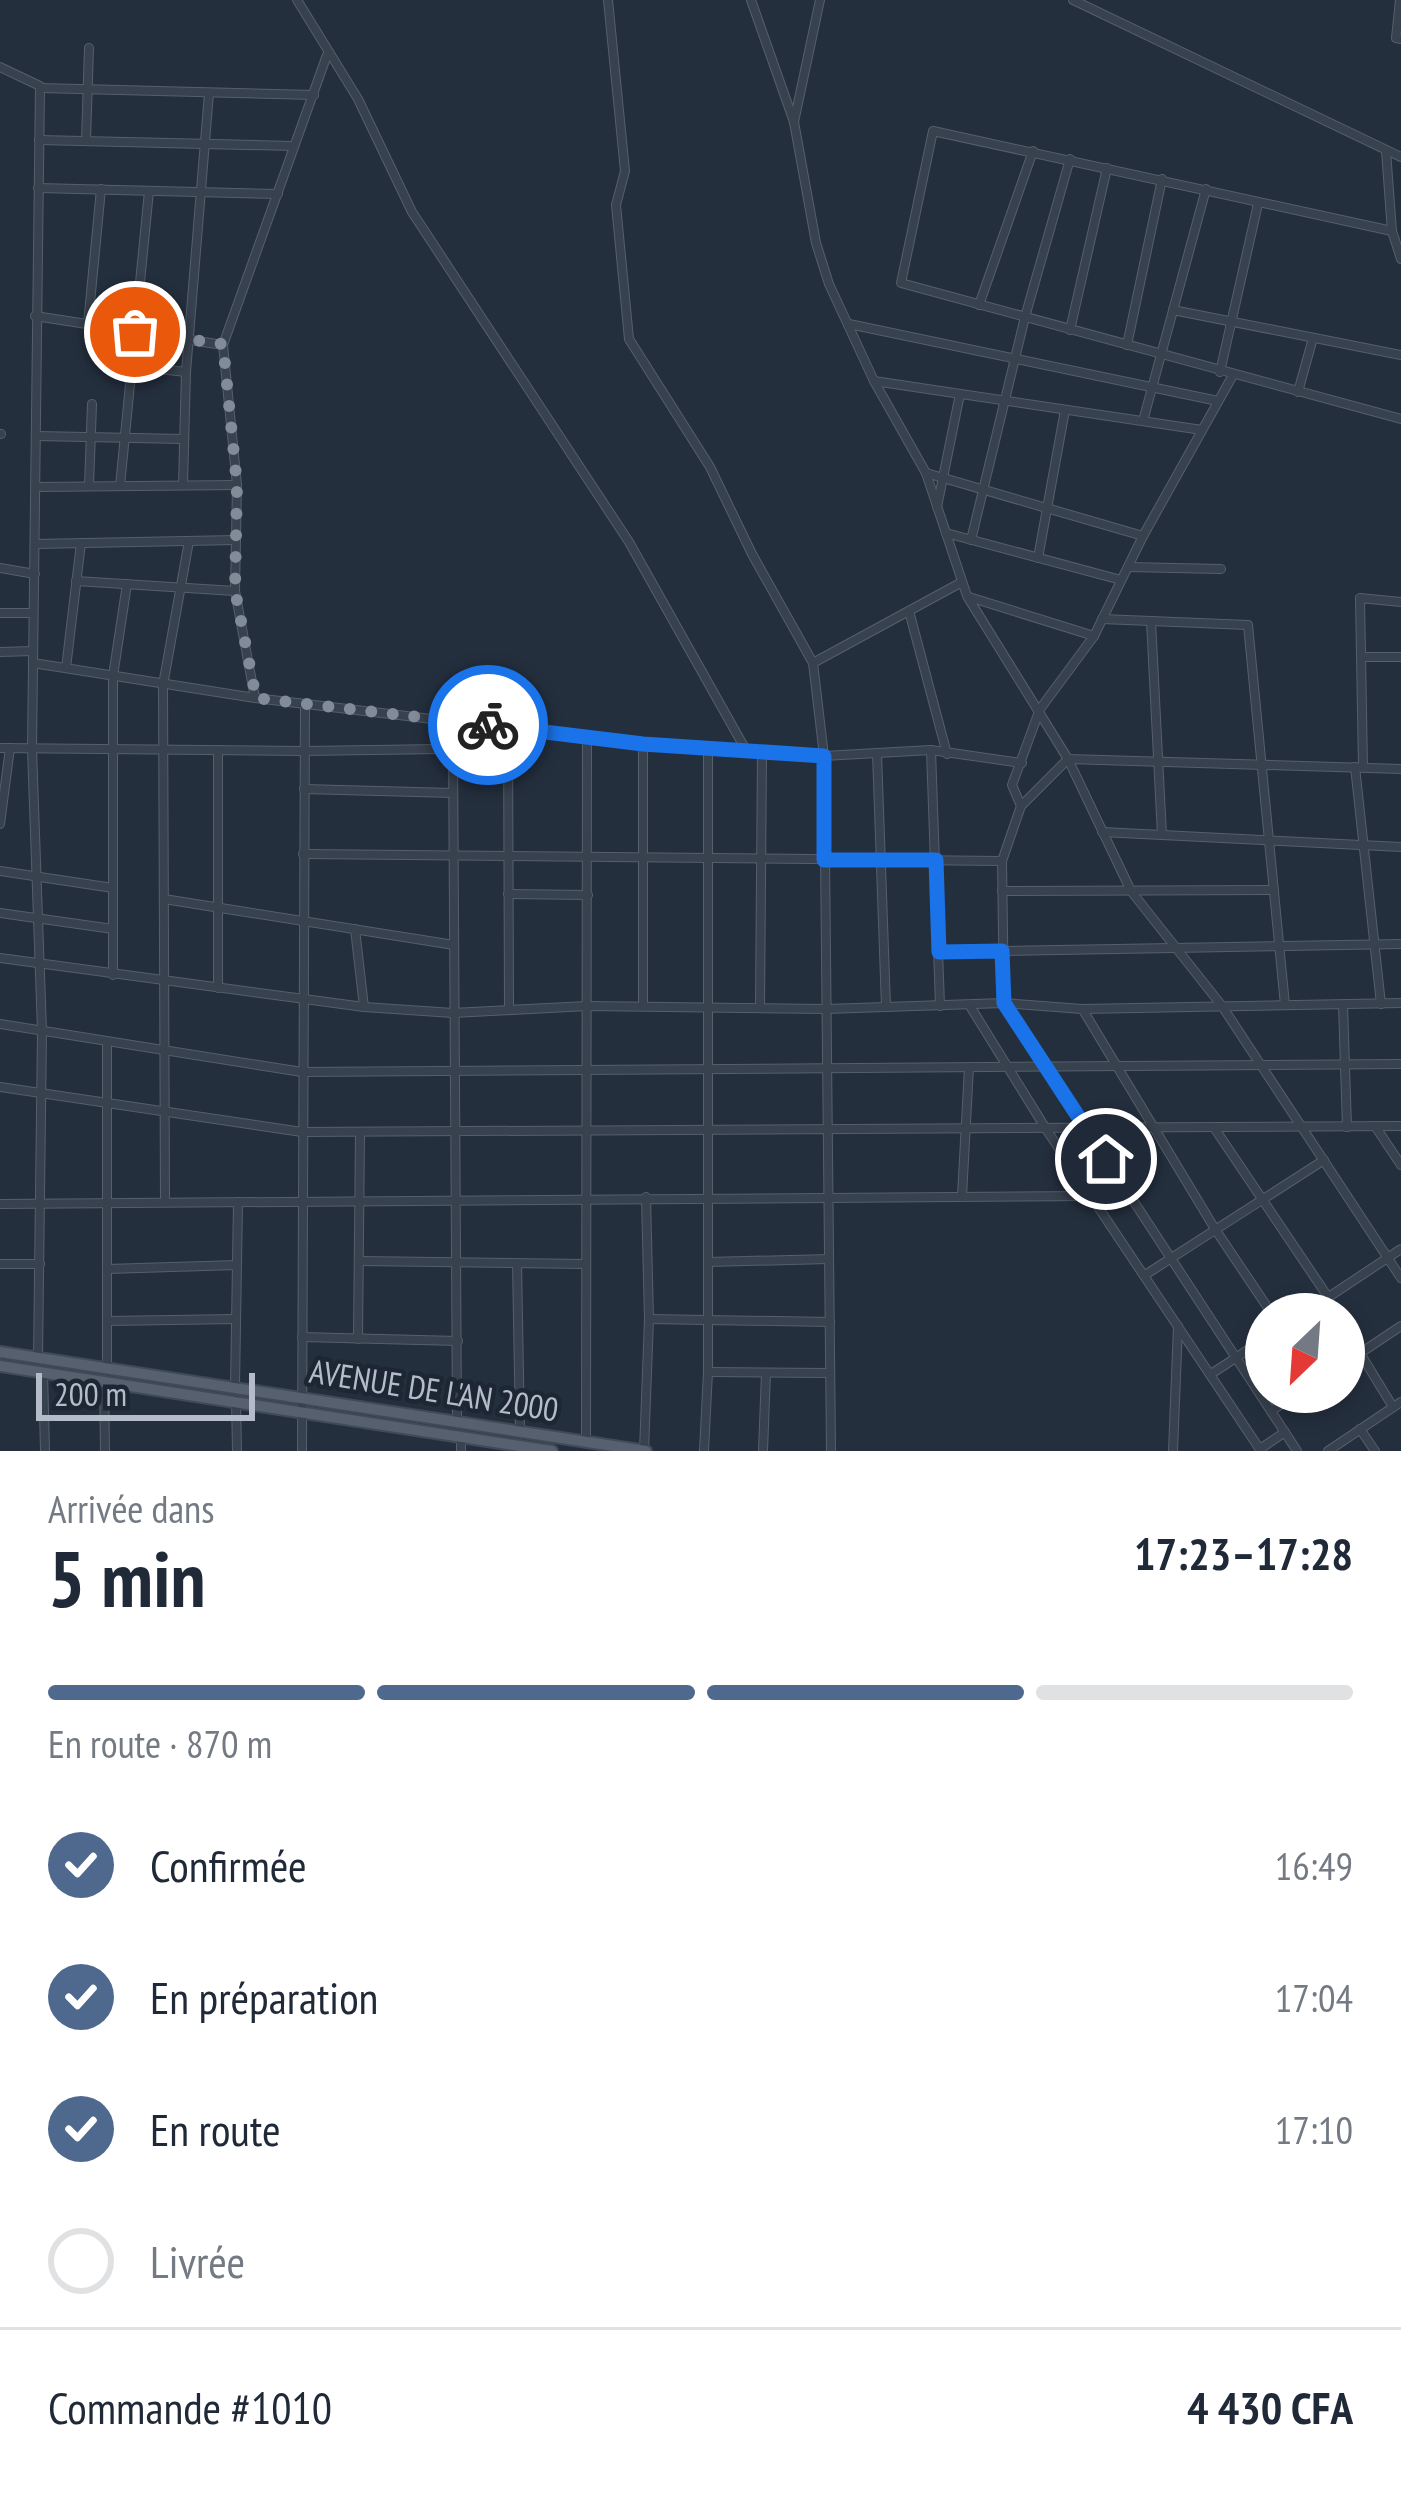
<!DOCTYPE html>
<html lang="fr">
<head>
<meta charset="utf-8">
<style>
	body { margin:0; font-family:"PT Sans Narrow",sans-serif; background:#f2f2f3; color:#1f2937; height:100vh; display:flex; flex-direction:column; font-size:45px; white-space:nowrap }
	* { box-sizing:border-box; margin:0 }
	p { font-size:39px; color:#747a83 }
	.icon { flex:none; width:66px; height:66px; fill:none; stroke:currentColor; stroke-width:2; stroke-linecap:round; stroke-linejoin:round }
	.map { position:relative; height:1451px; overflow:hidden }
	.sheet { display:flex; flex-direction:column; background:#fff; flex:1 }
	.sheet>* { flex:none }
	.needle { width:78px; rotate:205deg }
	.buttons { position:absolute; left:1245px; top:1293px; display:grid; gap:24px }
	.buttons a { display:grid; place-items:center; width:120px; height:120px; border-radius:50%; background:#fff; box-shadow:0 6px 18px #0003; font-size:60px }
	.scale { position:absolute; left:36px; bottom:30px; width:219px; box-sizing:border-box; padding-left:12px; border:6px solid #b4bcc9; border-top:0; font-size:33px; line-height:42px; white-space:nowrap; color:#b4bcc9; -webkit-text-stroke:9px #1d2633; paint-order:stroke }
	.pin { position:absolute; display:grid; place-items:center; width:102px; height:102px; color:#fff; margin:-51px; border:6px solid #fff; border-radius:50%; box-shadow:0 3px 12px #0007 }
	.courier { position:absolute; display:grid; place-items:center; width:120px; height:120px; margin:-60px; border:9px solid #1a73e8; border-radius:50%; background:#fff; color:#222; box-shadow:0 3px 15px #0007 }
	.head em { font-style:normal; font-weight:600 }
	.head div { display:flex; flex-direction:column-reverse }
	.head { display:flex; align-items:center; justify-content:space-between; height:204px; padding:0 48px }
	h1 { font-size:78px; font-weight:600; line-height:90px }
	.bar { display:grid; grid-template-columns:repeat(4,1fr); gap:18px 12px; align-content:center; height:144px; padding:0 48px }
	.bar i { height:15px; border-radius:9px; background:#e0e1e3 }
	.bar .on { background:#4f688e }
	.bar p { grid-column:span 4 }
	.line { display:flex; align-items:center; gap:30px; padding:0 48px; border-top:3px solid #e0e1e3 }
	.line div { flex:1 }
	ol { padding:0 48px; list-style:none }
	li { display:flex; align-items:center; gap:36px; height:132px }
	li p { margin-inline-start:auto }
	li .icon { padding:12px; border-radius:50%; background:#4f688e; color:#fff; stroke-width:4 }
	li:last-child { color:#747a83 }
	li i { width:66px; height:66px; border:6px solid #e0e1e3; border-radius:50% }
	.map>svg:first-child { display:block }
</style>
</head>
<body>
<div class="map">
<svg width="1401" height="1451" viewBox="0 0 1401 1451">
	<rect width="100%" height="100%" fill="#242f3e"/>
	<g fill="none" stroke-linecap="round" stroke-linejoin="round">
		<g stroke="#565f6c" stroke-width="10">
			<g id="minor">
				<path d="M297,0L358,99L412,212L629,542L747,752"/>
				<path d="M608,0L625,171L616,205L629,339L710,467L752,554L813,663L824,756L831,1451"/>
				<path d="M751,0L794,122L816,243L829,284L874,381L926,473L967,596L1068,759L1131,891L1222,1006L1401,1278"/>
				<path d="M1073,0L1401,157"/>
				<path d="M1400,0L1396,38L1401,39"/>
				<path d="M0,67L40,86L32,749L42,1031L38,1358"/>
				<path d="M40,88L314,95"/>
				<path d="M794,122L820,0"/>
				<path d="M39,140L293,146"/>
				<path d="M86,141L89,48"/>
				<path d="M1386,151L1392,231L1401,259"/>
				<path d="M38,188L278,194"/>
				<path d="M1392,231L933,131L901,283L1401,419"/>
				<path d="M979,305L1033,151"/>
				<path d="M1173,310L1401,355"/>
				<path d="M35,316L223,345"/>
				<path d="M88,324L101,189"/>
				<path d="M849,324L1218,401"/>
				<path d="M1070,330L1107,168"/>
				<path d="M1127,345L1162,179"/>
				<path d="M131,366L186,372"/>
				<path d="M1220,372L1258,204"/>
				<path d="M1233,375L1143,536L1094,636L1040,709L1012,785L1021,806L1002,861L1004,1003L1297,1451"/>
				<path d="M874,381L1202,430"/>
				<path d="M1298,392L1313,338"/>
				<path d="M1143,421L1206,189"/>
				<path d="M0,434H1"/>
				<path d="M37,436L183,439"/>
				<path d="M926,473L1143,536"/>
				<path d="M183,485L186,372L209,93"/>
				<path d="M89,486L92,404"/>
				<path d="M120,486L149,191"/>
				<path d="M37,487L237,485"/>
				<path d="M937,507L960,394"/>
				<path d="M946,533L1121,580"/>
				<path d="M971,540L1025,317L1070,159"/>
				<path d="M35,544L236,540"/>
				<path d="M1038,558L1065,410"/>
				<path d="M1128,567L1221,569"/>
				<path d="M0,568L35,574"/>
				<path d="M76,581L235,591"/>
				<path d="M969,597L1094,636"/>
				<path d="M909,611L947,754"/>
				<path d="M0,613H33"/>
				<path d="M1102,619L1248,625L1285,1005"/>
				<path d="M1151,621L1162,835"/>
				<path d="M0,652L33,651"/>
				<path d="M1362,657H1401"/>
				<path d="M33,663L255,698L643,744L824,756L931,750L1022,763"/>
				<path d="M813,663L962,582"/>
				<path d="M66,668L81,543"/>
				<path d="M255,698L235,591L237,485L223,345L327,55"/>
				<path d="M508,727L509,1008"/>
				<path d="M453,747L457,1421"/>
				<path d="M0,748L304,751L509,748"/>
				<path d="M931,750L940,1006"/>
				<path d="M218,751V988"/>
				<path d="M877,753L886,1007"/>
				<path d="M1355,767L1381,1004"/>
				<path d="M1363,767L1360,598L1401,602"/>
				<path d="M304,789L453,793"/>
				<path d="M1021,806L1068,759L1401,769"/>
				<path d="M0,824L10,748"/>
				<path d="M1102,832L1401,847"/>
				<path d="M303,854L1002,861"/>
				<path d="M0,871L113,888"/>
				<path d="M1002,891L1274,890"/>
				<path d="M508,894L588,895"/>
				<path d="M164,899L454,945"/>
				<path d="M0,913L113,929"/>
				<path d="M355,929L364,1007"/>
				<path d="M939,952L1401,944"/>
				<path d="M0,958L364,1007L453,1013L587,1006L826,1009L1004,1003L1082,1009L1401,1003"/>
				<path d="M113,975V676L127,584"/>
				<path d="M1343,1005L1347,1127"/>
				<path d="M643,1006V744"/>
				<path d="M970,1006L1046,1129L1261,1451"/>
				<path d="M760,1007L762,752"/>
				<path d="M1083,1010L1215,1229L1272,1314"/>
				<path d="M0,1024L302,1072L1401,1064"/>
				<path d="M107,1043V1367"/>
				<path d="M0,1087L302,1132L1401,1126"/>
				<path d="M1375,1126L1401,1165"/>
				<path d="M1215,1129L1328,1297"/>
				<path d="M962,1196L969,1067"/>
				<path d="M165,1202L163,685L189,541"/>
				<path d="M0,1204L1090,1196"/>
				<path d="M359,1261L586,1264"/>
				<path d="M708,1262L829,1259"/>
				<path d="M517,1263L520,1430"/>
				<path d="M0,1264H40"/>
				<path d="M107,1269L237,1265"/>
				<path d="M1145,1275L1324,1160"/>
				<path d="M1303,1314L1401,1249"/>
				<path d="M649,1319L830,1322"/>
				<path d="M107,1321L236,1319"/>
				<path d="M302,1337L458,1341"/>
				<path d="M358,1339L360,1132"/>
				<path d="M1360,1353L1393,1407"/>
				<path d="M1344,1364L1401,1326"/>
				<path d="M43,1372L45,1451"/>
				<path d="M708,1372L830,1373"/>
				<path d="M1211,1374L1266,1338"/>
				<path d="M104,1382L105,1451"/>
				<path d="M235,1386L238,1202"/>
				<path d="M236,1400L237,1451"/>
				<path d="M1271,1411L1300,1392"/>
				<path d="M1360,1429L1375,1451"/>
				<path d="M461,1436V1451"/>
				<path d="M586,1441L587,737"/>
				<path d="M1260,1449L1285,1432"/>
				<path d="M302,1451L305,705"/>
				<path d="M644,1451L649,1319L646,1197"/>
				<path d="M704,1451L708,1372V749"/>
				<path d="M763,1451L766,1373"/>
				<path d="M1173,1451L1178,1326"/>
				<path d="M1328,1451L1401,1402"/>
			</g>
		</g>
		<g stroke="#414a57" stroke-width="14">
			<g id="major">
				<path d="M0,1352L646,1451"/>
				<path d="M0,1366L552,1451"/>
			</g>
		</g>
		<use href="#minor" stroke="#38414e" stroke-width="8"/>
		<use href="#major" stroke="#56606e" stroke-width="10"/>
	</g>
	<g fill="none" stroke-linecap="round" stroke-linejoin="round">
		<path stroke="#828b98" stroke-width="12" stroke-dasharray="0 21.6" d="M135,332L223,344L237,485L235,590L256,698L488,725"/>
		<path stroke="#1a73e8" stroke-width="15" d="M488,725L643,744L824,756V860H936L939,952L1002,951L1004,1003L1106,1159"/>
	</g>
	<g text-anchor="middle" stroke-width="9" stroke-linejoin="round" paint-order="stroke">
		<g font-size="33" fill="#b4bcc9" stroke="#1d2633">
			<text transform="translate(434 1390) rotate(9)" y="12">AVENUE DE L'AN 2000</text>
		</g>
	</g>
</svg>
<div class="buttons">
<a><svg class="needle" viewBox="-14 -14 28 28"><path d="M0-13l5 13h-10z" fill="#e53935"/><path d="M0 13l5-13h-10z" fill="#747a83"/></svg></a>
</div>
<div class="scale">200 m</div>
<div class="pin" style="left:135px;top:332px;background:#ea580c"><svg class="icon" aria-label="bag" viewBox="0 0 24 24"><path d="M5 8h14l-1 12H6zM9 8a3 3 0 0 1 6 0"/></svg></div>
<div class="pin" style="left:1106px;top:1159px;background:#1f2937"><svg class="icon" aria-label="home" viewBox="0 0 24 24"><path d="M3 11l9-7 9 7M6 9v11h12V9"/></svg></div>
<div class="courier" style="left:488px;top:725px"><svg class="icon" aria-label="bike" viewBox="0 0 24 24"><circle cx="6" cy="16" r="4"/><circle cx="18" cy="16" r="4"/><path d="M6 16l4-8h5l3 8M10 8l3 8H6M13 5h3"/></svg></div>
</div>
<section class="sheet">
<div class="head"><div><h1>5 min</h1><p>Arrivée dans</p></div><em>17:23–17:28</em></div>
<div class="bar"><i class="on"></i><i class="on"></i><i class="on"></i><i></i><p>En route · 870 m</p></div>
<ol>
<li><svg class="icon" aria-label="check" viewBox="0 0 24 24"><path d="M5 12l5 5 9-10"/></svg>Confirmée<p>16:49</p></li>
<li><svg class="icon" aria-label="check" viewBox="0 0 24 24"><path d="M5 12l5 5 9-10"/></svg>En préparation<p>17:04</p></li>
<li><svg class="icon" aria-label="check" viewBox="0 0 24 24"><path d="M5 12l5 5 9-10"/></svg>En route<p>17:10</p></li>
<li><i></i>Livrée</li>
</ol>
<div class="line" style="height:156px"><div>Commande #1010</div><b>4 430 CFA</b></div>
</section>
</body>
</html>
